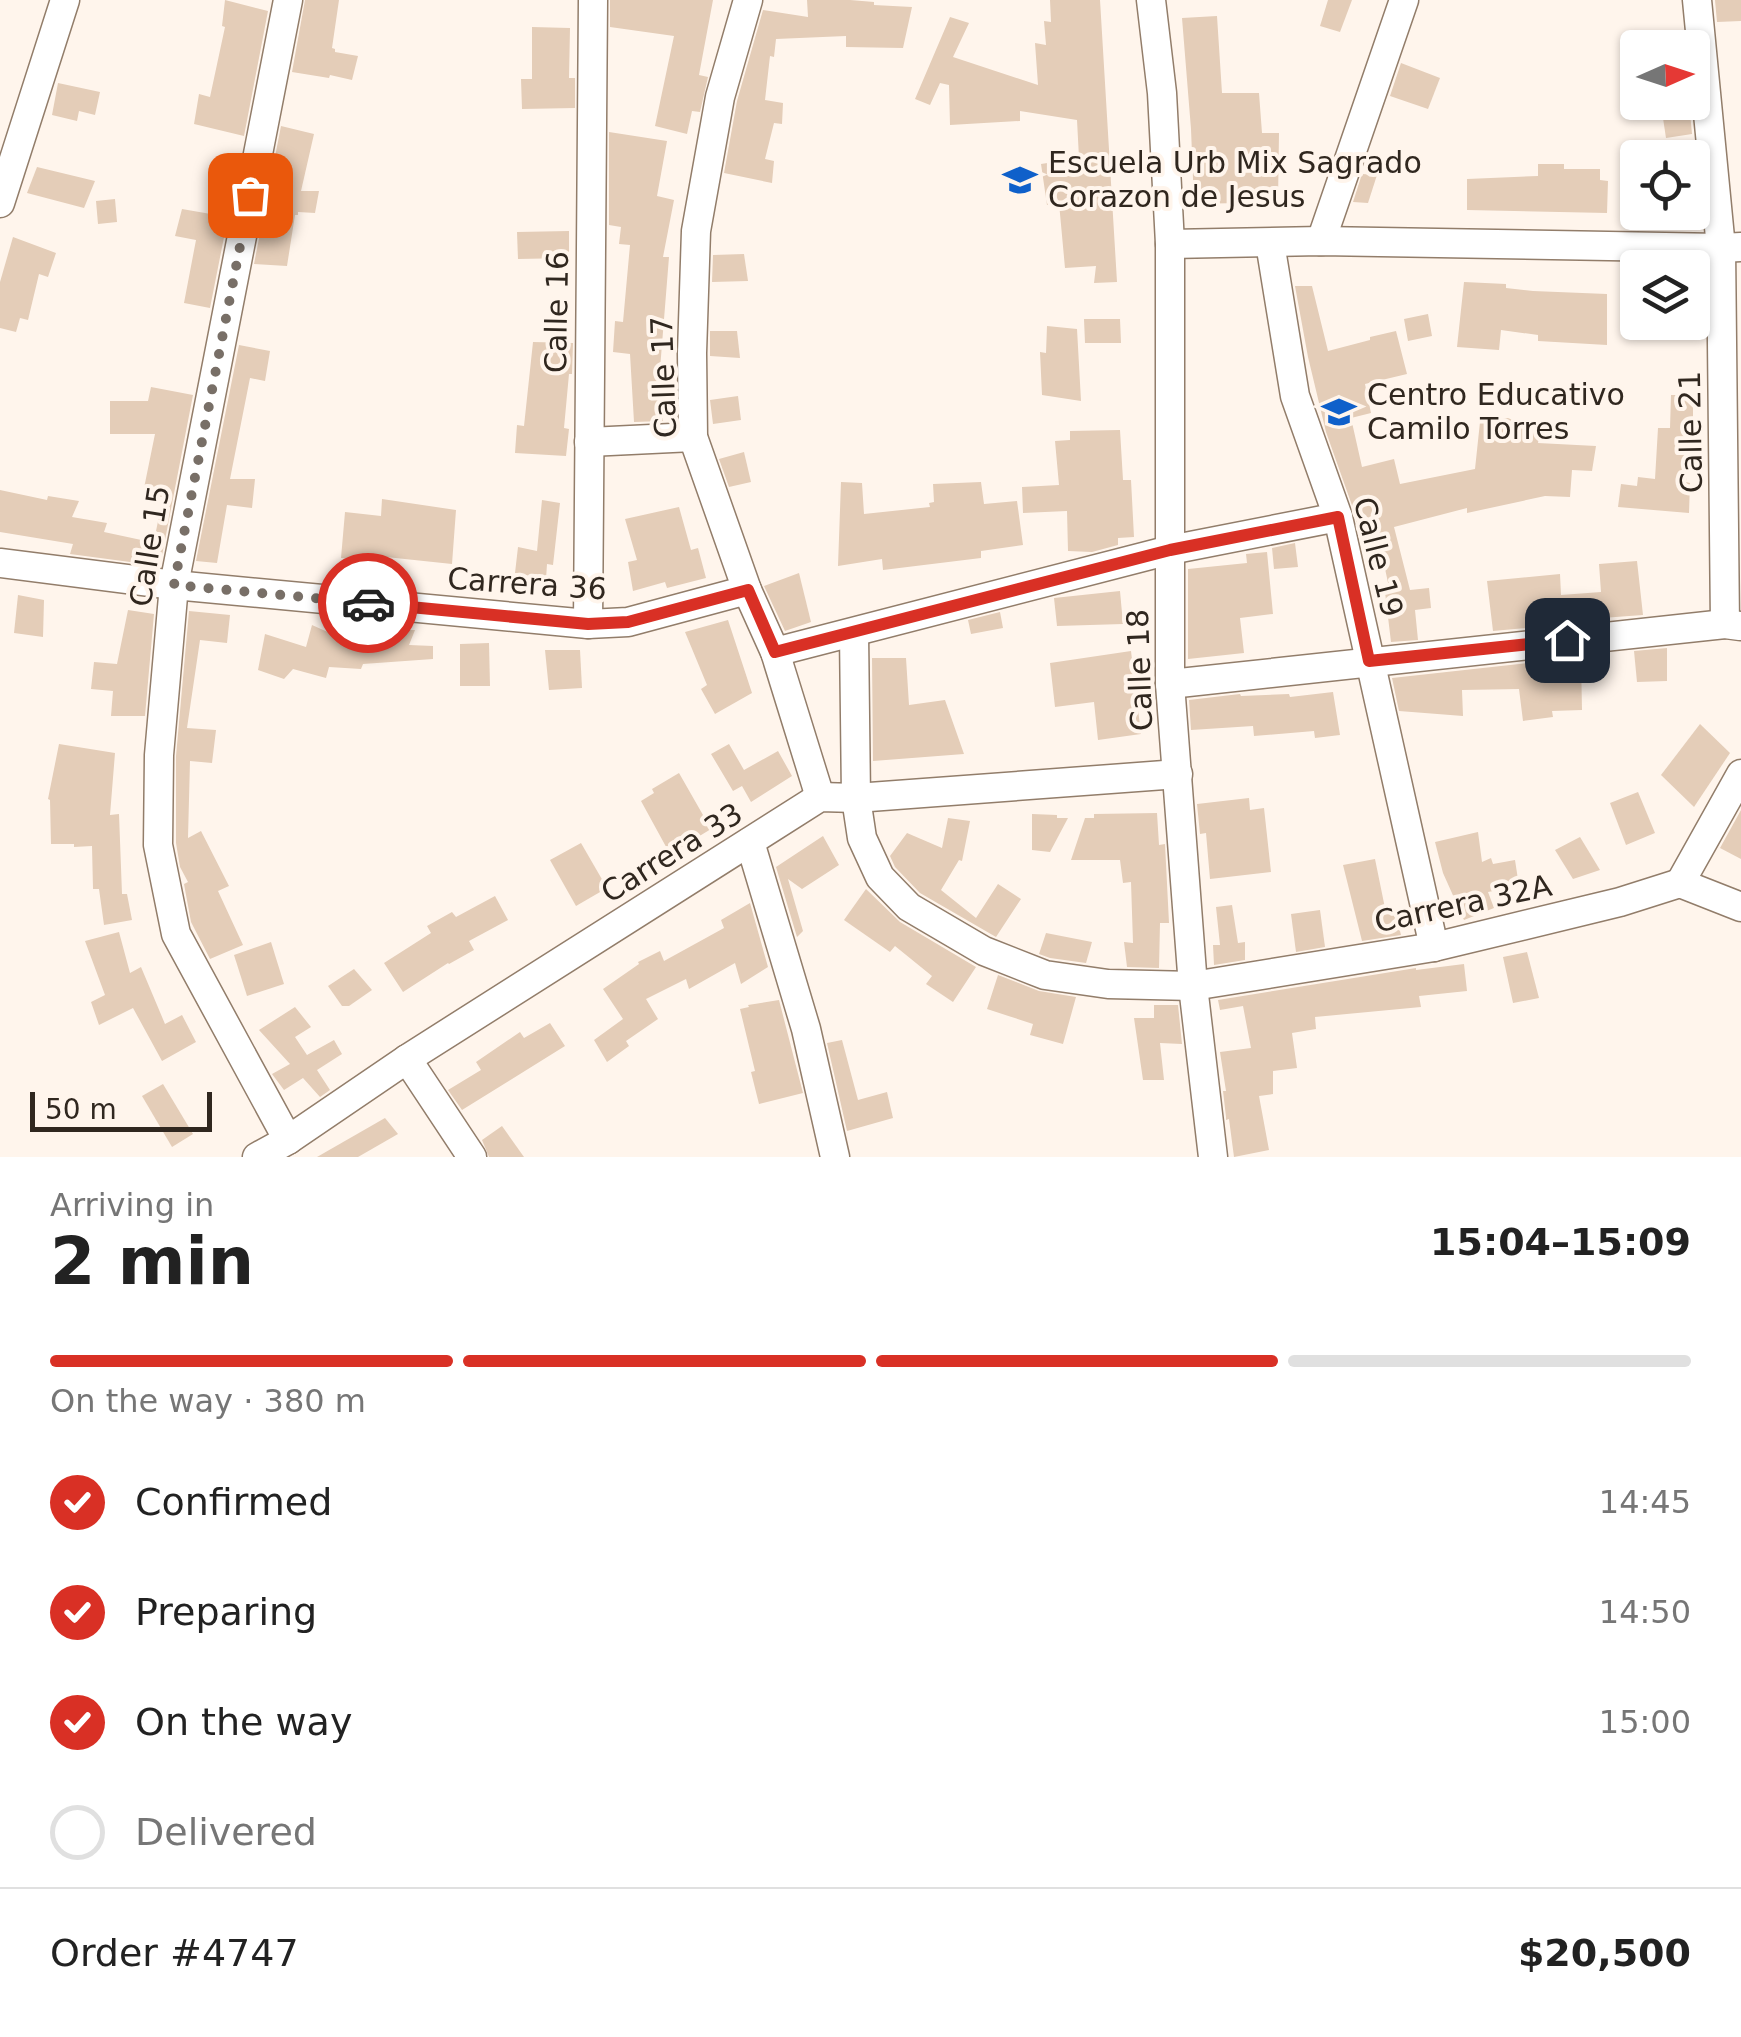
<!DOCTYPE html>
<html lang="en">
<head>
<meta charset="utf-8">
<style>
	body { margin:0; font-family:"DejaVu Sans",sans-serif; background:#f2f2f2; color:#222; height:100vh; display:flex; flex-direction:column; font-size:38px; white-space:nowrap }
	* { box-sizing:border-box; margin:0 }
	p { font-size:32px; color:#767676 }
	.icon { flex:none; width:55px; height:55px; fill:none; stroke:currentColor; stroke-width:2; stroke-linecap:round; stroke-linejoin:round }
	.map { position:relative; height:1157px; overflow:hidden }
	.sheet { display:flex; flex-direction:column; background:#fff; flex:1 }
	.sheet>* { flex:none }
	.needle { width:65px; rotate:87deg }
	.tools { position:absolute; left:1620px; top:30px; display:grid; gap:20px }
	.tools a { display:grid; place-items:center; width:90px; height:90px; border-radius:10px; background:#fff; box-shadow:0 2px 8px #0004; font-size:50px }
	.scale { position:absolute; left:30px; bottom:25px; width:182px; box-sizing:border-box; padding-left:10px; border:5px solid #30271f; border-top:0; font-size:28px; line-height:35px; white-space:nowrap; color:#30271f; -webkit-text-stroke:8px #fff5ec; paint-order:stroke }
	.pin { position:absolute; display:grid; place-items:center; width:85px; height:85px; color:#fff; margin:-42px; border-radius:20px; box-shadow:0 5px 15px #0006 }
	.courier { position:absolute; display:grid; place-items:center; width:100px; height:100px; margin:-50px; border:8px solid #d93025; border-radius:50%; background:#fff; color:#222; box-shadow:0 2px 12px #0007 }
	.head em { font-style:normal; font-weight:700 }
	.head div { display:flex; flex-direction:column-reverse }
	.head { display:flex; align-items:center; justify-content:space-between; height:170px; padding:0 50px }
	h1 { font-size:65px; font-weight:700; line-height:75px }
	.bar { display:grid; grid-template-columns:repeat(4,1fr); gap:15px 10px; align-content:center; height:120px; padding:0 50px }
	.bar i { height:12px; border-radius:8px; background:#e0e0e0 }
	.bar .current { background:#d93025 }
	.bar p { grid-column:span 4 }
	.line { display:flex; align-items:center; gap:25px; padding:0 50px; border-top:2px solid #e0e0e0 }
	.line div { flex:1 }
	ol { padding:0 50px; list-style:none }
	li { display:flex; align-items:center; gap:30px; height:110px }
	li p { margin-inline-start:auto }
	li .icon { padding:10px; border-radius:50%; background:#d93025; color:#fff; stroke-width:4 }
	li:last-child { color:#767676 }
	li i { width:55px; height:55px; border:5px solid #e0e0e0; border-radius:50% }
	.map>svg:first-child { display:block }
</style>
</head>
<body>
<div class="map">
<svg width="1741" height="1157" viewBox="0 0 1741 1157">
	<rect width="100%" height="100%" fill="#fff5ec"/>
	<g fill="#e4cdb8">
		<path d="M225,0L268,11L244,136L194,124L199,94L210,97L225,27L222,26Z"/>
		<path d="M305,0H339L332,48L335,49V52L358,56L352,80L330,75L329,78L292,72Z"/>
		<path d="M610,0H713L699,75L708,77L700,112L692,111L687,134L655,126L674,36L610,27Z"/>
		<path d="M807,0H850L874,2V5L912,7L903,48L846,47V36L776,39L774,57L770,56L765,100L783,103L782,124L774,123L765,159L774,161L772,183L724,173L737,101L763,10L808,17Z"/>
		<path d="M1050,0H1100L1117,282L1094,283L1096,266L1065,268L1059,203L1047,205L1041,164L1079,158L1077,120L1020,111V121L950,125L949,85L940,83L930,105L915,99L950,17L969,23L953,57L1038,85L1035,43L1046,45L1044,21L1051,22Z"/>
		<path d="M1328,0H1352L1340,32L1320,26Z"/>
		<path d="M1715,0H1741V21L1717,22Z"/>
		<path d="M1217,16L1222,93H1259L1262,133H1279L1278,202L1194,204L1191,129L1182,18Z"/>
		<path d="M532,27L570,28L569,78H575V108L522,109L521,79H532Z"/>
		<path d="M1401,63L1440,78L1428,109L1390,96Z"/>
		<path d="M58,83L100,92L95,115L79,111L77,121L52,115Z"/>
		<path d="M1675,102H1689L1692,134L1666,138L1661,105Z"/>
		<path d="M281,126L314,134L301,191H319L315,213L298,212V215H295L287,266L254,264Z"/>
		<path d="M609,132L667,141L657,196L674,200L663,257H669L660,369L663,421L634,422L630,354L613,352L615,321L623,322L630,245L619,244L621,227L609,225Z"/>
		<path d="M1538,164H1564V169H1600V180L1608,181L1607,213L1467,210V179L1538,176Z"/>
		<path d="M37,167L95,181L84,208L27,193Z"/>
		<path d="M1362,174L1377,175L1368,203L1353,202Z"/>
		<path d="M115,199L117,222L98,224L96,201Z"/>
		<path d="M182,209L228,217L210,308L184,303L196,240L175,236Z"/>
		<path d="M569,231V258L518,259L517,232Z"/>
		<path d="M13,237L56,253L48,277L39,274L28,320L20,318L16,332L0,328V282Z"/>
		<path d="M744,254L748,281L712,282L713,255Z"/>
		<path d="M1464,282L1506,284V288L1533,291L1607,294V345L1538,341V335L1501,330L1499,350L1457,347Z"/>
		<path d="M1295,286H1312L1328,351L1370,340V337L1396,331L1407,374L1365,384L1371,413L1351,418L1362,467L1394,459L1400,484L1475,469L1480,422L1508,418L1540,432L1538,443L1596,446L1592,471L1572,470L1570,497L1545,496L1467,513V508L1394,527L1410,590L1429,588L1431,608L1415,610L1418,640L1391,642L1385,592H1390L1378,536L1361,540L1354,511L1326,432L1308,357Z"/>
		<path d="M1428,314L1432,336L1408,341L1404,319Z"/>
		<path d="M1084,319H1120L1121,343H1085Z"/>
		<path d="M1047,326L1077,329L1081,401L1042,395L1040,352L1046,353Z"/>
		<path d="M710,331H737L740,358L710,356Z"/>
		<path d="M533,342L573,343L572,374H569L564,428L569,429L566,456L515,453L517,425L524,426Z"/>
		<path d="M239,345L270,351L265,381L250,378L230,479H255L252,508L227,505L217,563L196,561Z"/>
		<path d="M151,387L193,395L160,566L70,554L73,544L0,532V490L47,500L48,496L79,501L72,517L107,523L104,532L146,541L148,532L156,531L163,497L143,493L155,434H110V401H148Z"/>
		<path d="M1671,395H1693V419H1690L1686,482L1690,483L1689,513L1618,507L1621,484L1637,486L1638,477L1655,479L1658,428H1670Z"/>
		<path d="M738,396L741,420L713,424L710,400Z"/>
		<path d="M1120,430L1123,480H1131L1134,537L1118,538V545L1092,552L1068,551L1067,511L1023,513L1022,487L1059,485L1055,441L1070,440V431Z"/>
		<path d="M744,452L751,482L729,487L719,459Z"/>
		<path d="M841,482L862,483L864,514L930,507L929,503L934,502L933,484L981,482L984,504L1017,501L1023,545L981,551V558L883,570L882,559L838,566Z"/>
		<path d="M382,499L456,510L452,564L367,555V560L341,558L345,512L381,516Z"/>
		<path d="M542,500L560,503L553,565L547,564L546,579L515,573L518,547L537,551Z"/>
		<path d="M679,507L691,550L698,548L706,578L667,588L665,582L633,591L628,562L637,560L625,519Z"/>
		<path d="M1295,543L1298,567L1274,569L1272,548Z"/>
		<path d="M1267,552L1273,614L1240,618L1244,653L1188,659V569L1247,563L1246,554Z"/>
		<path d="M1637,561L1643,615L1547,622V626L1493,631L1487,581L1560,574L1561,595L1601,592L1599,564Z"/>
		<path d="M799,573L811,622L785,631L764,586Z"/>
		<path d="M1120,591L1123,624L1057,626L1054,598Z"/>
		<path d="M18,595L44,600L43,637L14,633Z"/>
		<path d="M128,610L154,614L145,716H111L113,691L91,689L94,662L117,664Z"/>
		<path d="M189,611L230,615L227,643L200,640L187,728L216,730L212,763L190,761L188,838L201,831L229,886L218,891L243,945L210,959L191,922L184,884L188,882L180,867L176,843V756Z"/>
		<path d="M1000,612L1003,628L971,634L968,620Z"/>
		<path d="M728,620L752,693L715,714L701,689L707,685L685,632Z"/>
		<path d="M312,625L350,642L384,644L388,630H415L409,645L433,646V659L363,664L361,669L329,667L326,678L293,669L284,679L258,670L265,634L306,647Z"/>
		<path d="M489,643L490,686H460V644Z"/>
		<path d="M1667,648V681L1637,682L1634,651Z"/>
		<path d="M545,650H580L582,688L549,690Z"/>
		<path d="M1131,651L1141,734L1098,740L1094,702L1055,707L1050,663Z"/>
		<path d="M872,658H906L909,705L945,700L964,754L873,761Z"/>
		<path d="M1581,659L1582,710L1552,711L1553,717L1523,721L1519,689L1462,690L1463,716L1399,711L1392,678L1555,660Z"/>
		<path d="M1333,692L1340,735L1315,738L1314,731L1254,736L1253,726L1191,730L1189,700L1240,694L1241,696L1289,694L1290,697Z"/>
		<path d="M1700,724L1730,753L1694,807L1661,775Z"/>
		<path d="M59,744L115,753L110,815L119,814L122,894H127L132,920L104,925L99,889H93L92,846L74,847V844H51L50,800L48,799Z"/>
		<path d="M729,744L744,770L778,751L792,776L751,802L742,786L733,791L711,754Z"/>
		<path d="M679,773L711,829L670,854L641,801L654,793L652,789Z"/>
		<path d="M1638,792L1655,833L1626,845L1610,803Z"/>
		<path d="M1249,798L1250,810L1264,808L1271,872L1210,879L1206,833L1200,834L1197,804Z"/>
		<path d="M1741,810V859L1720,848Z"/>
		<path d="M1157,813L1159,845L1165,844L1169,923H1160L1159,968L1127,967L1124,942L1133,943L1131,882L1123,883L1120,860H1071L1085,818H1094V814Z"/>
		<path d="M1032,814L1057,815V818H1068L1050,852L1032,850Z"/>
		<path d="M948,818L970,821L962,861L959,860L941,890L976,918L998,884L1021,899L996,937L920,893L895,867L890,856L907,833L942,848Z"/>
		<path d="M1478,832L1482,862L1491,858L1493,864L1515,860L1519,886L1488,892L1494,908L1464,920L1443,873L1435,842Z"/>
		<path d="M823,836L839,865L802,889L788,879L803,931L797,937L776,867Z"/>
		<path d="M1580,837L1600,870L1573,879L1555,850Z"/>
		<path d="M581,843L607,888L576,906L550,860Z"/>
		<path d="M1375,859L1386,913L1395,911L1401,935L1362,941L1343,865Z"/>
		<path d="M866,889L900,922L976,967L953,1002L926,984L932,976L895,946L890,952L844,920Z"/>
		<path d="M495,896L508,920L469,941L474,950L449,964L448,963L403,992L384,963L431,933L427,926L452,912L456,917Z"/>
		<path d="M750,903L768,967L741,984L735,963L689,989L686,979L646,999L658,1019L626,1041L629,1046L607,1062L594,1040L623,1019L603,989L639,964L638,962L660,951L664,961L724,928L721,920Z"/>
		<path d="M1232,905L1238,943L1245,942V960L1214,965L1213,945H1220L1216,907Z"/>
		<path d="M1320,910L1325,947L1296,952L1291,914Z"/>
		<path d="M119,932L130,973L141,967L165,1024L182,1015L196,1042L162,1061L133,1008L99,1025L91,1002L105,995L85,941Z"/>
		<path d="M1046,933L1092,942L1086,963L1050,958L1039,954Z"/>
		<path d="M271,942L284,984L247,996L234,955Z"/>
		<path d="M1527,952L1539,998L1513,1003L1503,957Z"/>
		<path d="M1464,964L1467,991L1419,996L1421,1007L1315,1017L1316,1029L1292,1033L1297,1068L1273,1071V1094L1259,1096L1269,1150L1234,1157L1229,1119L1226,1120V1117L1223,1091H1226L1220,1052L1251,1048L1243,1006L1220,1010L1218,1000L1416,968V970Z"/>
		<path d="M354,969L372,990L349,1006H342L328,986Z"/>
		<path d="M998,975L1039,991L1076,997L1063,1044L1030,1035L1033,1024L987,1009Z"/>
		<path d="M779,1000L803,1093L759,1104L751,1072L755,1071L740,1009L749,1007L748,1005Z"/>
		<path d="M1154,1005H1178L1182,1044L1160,1043L1164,1080H1143L1134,1018H1154Z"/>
		<path d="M295,1007L311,1027L295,1037L307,1055L334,1040L342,1054L317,1070L330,1090L320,1097L303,1078L284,1090L272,1074L290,1064L259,1030Z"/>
		<path d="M550,1023L565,1046L462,1110L448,1090L481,1070L476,1062L520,1032L524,1038Z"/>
		<path d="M842,1040L858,1100L887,1092L893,1118L847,1131L827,1043Z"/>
		<path d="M163,1084L193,1134L172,1147L142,1096Z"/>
		<path d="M385,1118L398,1134L358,1157H317Z"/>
		<path d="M502,1126L524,1157H489L482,1140Z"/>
	</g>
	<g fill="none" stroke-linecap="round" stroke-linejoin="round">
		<g stroke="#927d6a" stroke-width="31">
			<g id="minor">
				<path d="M748,0L720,97L696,231L692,353L693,437L747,590L775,652L820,797"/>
				<path d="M1151,0L1162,93L1170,244V684L1193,986L1213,1157"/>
				<path d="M1697,0L1721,248L1725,624"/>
				<path d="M0,203L65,0"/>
				<path d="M1321,241L1404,0"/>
				<path d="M1270,243L1295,396L1338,517L1434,947"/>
				<path d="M1170,244L1321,241L1721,248L1741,247"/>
				<path d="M589,442L693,437"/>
				<path d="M0,563L174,585L588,624L628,622L747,590"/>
				<path d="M588,624L593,0"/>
				<path d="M854,633L856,798L862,838L880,877L909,907L984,951L1045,975L1108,984L1193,986L1434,947L1620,902L1680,883L1741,907"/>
				<path d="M775,652L1170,550L1338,517"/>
				<path d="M1170,684L1725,624L1740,626"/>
				<path d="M750,842L806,1029L835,1157"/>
				<path d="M1680,883L1741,774"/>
				<path d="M407,1059L472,1157"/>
				<path d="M288,1140L176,934L158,845L159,755L174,585L288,0"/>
				<path d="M257,1157L288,1140L407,1059L820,797L856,798L1178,774"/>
			</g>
		</g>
		<use href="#minor" stroke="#fff" stroke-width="28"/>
	</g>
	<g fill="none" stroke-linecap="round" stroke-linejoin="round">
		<path stroke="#786f67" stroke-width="10" stroke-dasharray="0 18" d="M250,195L174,585L368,603"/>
		<path stroke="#d93025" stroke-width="12" d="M368,603L588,624L628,622L748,590L775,652L1170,550L1338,517L1369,661L1567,640"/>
	</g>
	<defs>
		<g id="school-bare" transform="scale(2.7)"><path d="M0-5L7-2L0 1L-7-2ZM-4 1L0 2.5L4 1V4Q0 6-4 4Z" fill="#0f60ca" stroke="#fff5ec" stroke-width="2.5" paint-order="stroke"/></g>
	</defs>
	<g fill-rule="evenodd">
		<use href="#school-bare" x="1020" y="180"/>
		<use href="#school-bare" x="1339" y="412"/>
	</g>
	<g text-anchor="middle" stroke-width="8" stroke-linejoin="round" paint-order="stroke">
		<g font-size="30" fill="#30271f" stroke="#fff5ec" text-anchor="start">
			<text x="1048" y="173">Escuela Urb Mix Sagrado<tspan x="1048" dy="34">Corazon de Jesus</tspan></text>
			<text x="1367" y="405">Centro Educativo<tspan x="1367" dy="34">Camilo Torres</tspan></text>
		</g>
		<g font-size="30" fill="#30271f" stroke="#fff5ec">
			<text transform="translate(557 312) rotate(-89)" y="10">Calle 16</text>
			<text transform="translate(664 377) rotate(-92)" y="10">Calle 17</text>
			<text transform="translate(1691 432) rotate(-91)" y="10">Calle 21</text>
			<text transform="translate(150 546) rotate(-81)" y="10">Calle 15</text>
			<text transform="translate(1378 557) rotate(76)" y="10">Calle 19</text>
			<text transform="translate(527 584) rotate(4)" y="10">Carrera 36</text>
			<text transform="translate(1140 670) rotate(-92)" y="10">Calle 18</text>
			<text transform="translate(672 853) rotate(-32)" y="10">Carrera 33</text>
			<text transform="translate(1463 904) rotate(-12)" y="10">Carrera 32A</text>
		</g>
	</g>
</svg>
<div class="tools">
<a><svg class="needle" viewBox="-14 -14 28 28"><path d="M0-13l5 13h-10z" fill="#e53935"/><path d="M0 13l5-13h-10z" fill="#767676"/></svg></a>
<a><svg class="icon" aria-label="locate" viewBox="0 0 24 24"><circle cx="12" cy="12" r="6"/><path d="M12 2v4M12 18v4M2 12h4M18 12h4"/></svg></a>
<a><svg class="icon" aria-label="layers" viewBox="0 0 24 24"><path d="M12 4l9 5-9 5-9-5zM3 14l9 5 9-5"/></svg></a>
</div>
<div class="scale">50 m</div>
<div class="pin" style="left:250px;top:195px;background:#ea580c"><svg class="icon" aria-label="bag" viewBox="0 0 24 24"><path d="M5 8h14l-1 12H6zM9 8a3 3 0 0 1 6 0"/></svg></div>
<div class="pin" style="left:1567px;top:640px;background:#1f2937"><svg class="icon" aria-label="home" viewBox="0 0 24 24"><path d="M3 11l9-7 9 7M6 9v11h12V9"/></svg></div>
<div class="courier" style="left:368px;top:603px"><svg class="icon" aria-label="car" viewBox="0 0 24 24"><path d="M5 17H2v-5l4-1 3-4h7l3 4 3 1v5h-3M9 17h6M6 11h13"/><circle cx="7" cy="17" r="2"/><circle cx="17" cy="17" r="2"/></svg></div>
</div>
<section class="sheet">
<div class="head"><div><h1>2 min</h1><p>Arriving in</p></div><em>15:04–15:09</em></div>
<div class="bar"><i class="current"></i><i class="current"></i><i class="current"></i><i></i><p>On the way · 380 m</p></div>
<ol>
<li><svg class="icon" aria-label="check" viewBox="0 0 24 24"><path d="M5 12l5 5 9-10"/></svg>Confirmed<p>14:45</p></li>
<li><svg class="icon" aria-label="check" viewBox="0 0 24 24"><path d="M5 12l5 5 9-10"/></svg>Preparing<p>14:50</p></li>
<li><svg class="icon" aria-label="check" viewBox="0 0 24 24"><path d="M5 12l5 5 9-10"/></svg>On the way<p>15:00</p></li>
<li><i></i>Delivered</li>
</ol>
<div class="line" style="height:130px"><div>Order #4747</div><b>$20,500</b></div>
</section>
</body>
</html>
